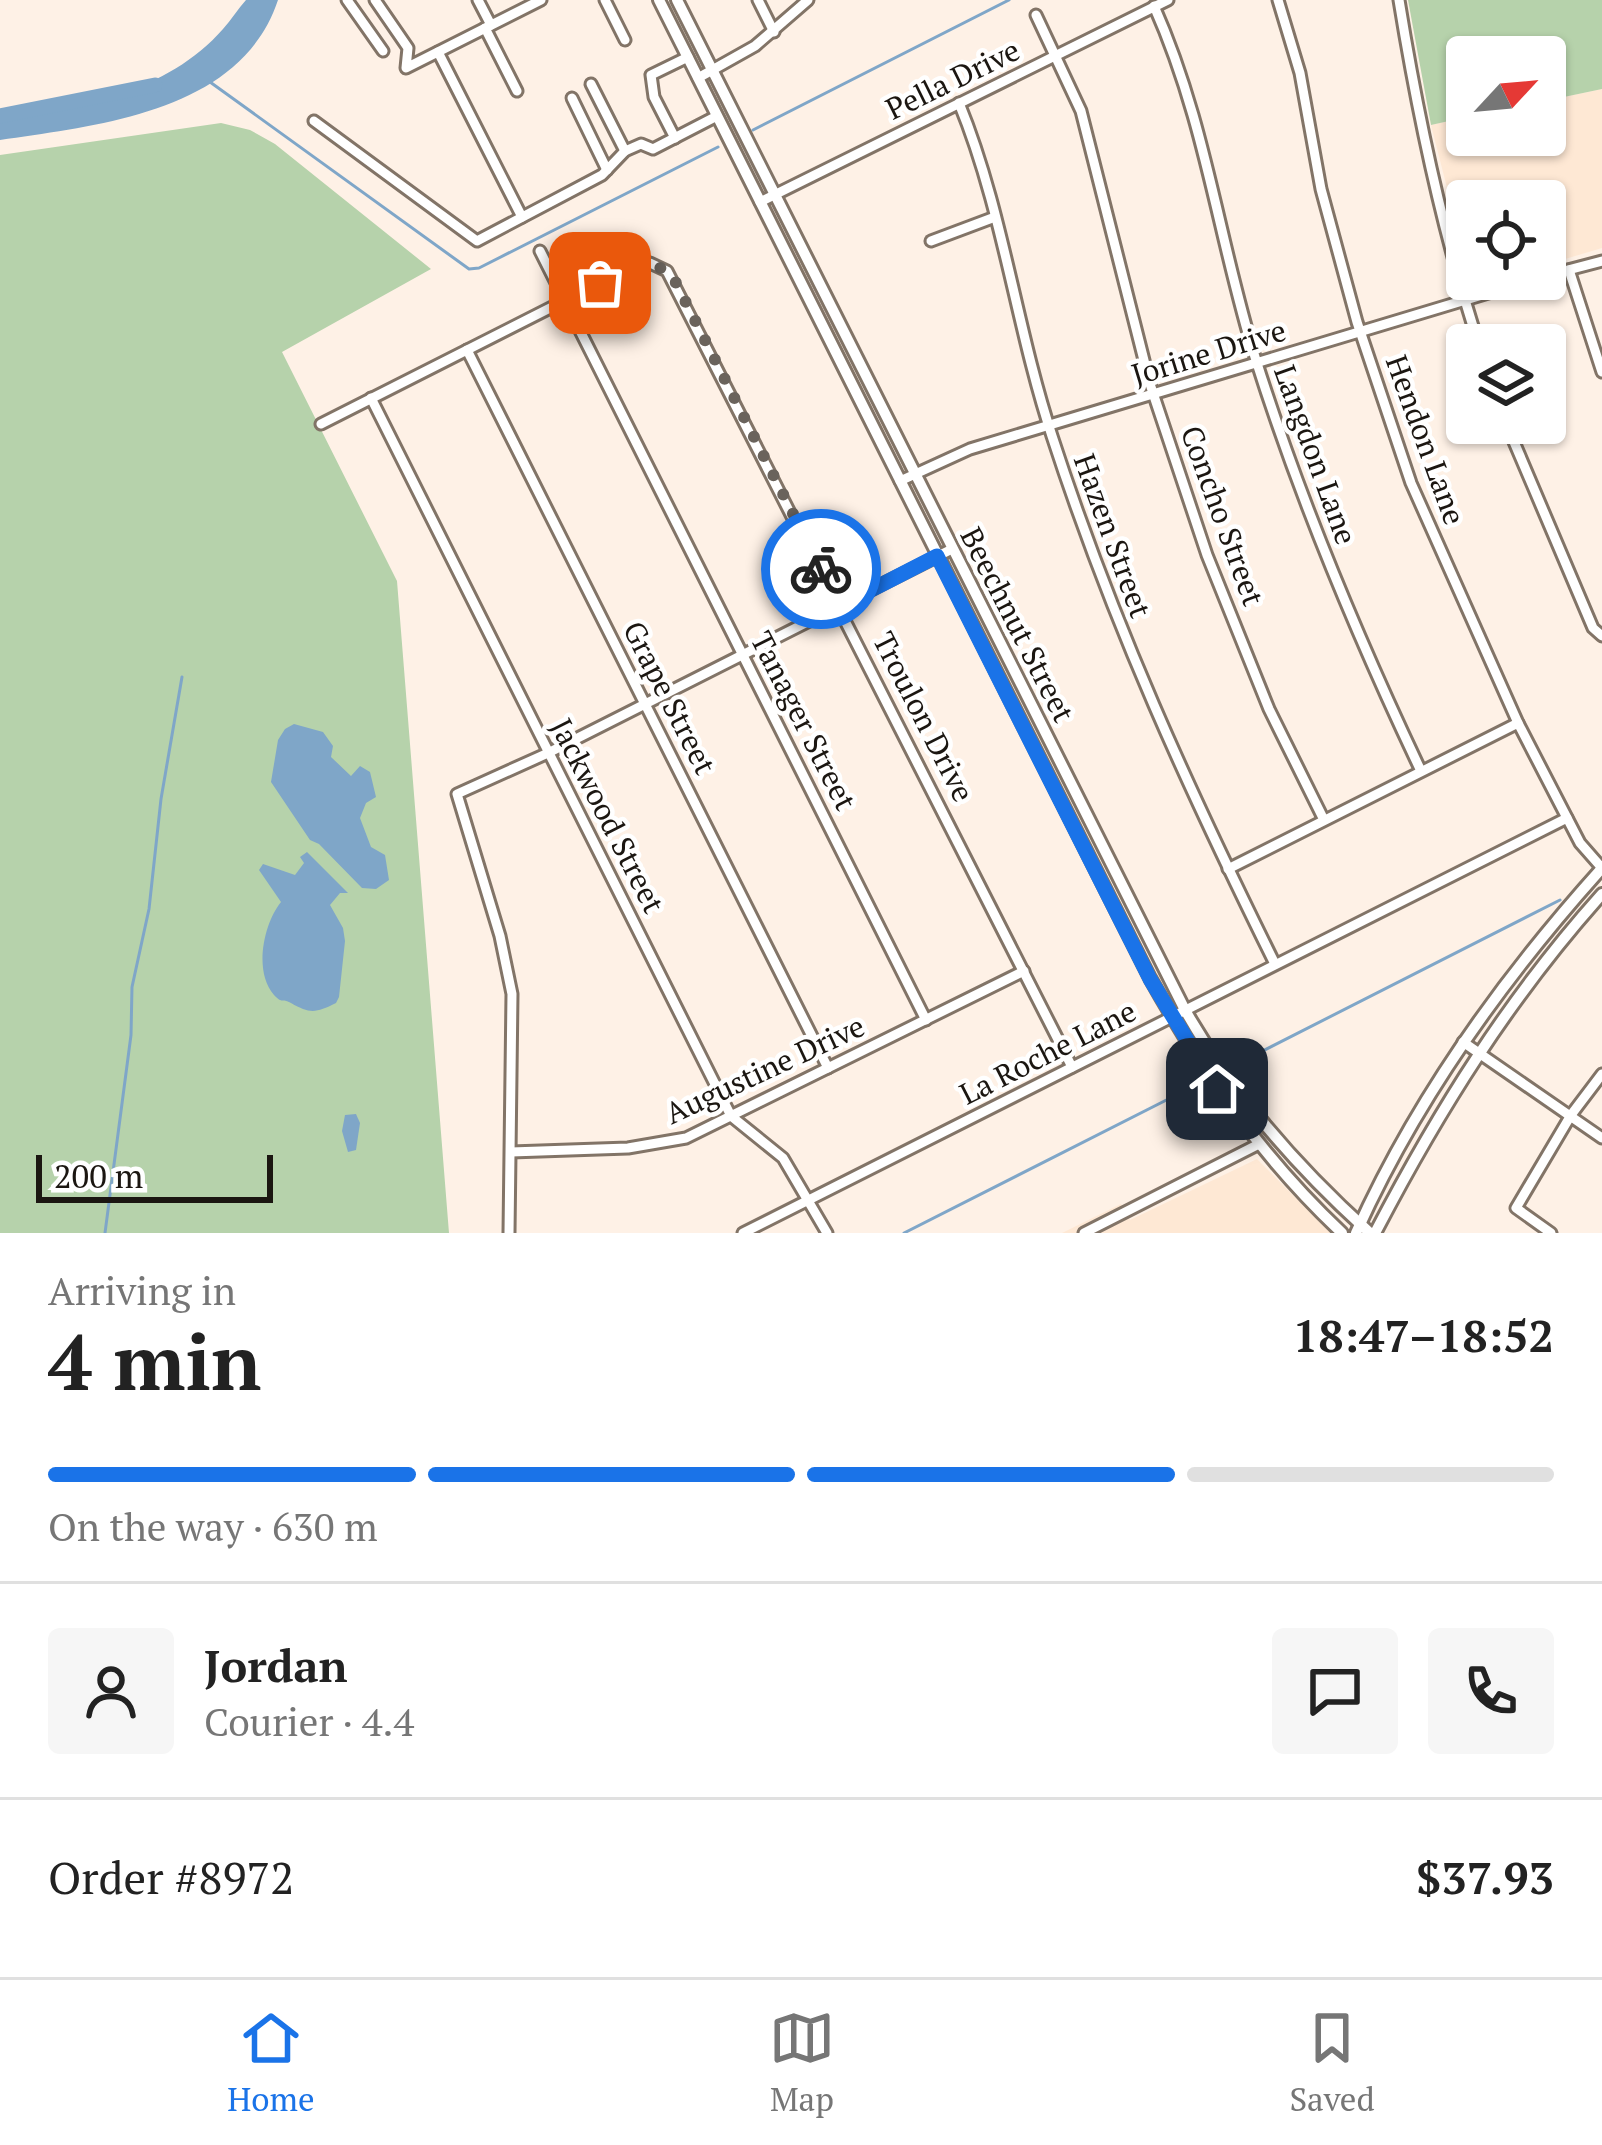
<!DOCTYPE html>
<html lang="en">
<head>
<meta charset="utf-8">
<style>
	body { margin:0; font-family:"PT Serif",serif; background:#f6f6f6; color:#222; height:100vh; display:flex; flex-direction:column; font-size:45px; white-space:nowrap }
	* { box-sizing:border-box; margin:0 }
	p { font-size:39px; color:#767676 }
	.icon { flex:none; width:66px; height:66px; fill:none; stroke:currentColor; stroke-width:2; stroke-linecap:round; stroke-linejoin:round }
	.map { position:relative; height:1233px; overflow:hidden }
	.drawer { display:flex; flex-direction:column; background:#fff; flex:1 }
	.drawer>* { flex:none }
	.needle { width:78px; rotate:64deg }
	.controls { position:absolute; left:1446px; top:36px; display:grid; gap:24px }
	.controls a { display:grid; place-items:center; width:120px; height:120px; border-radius:12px; background:#fff; box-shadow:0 3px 9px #0004; font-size:60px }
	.scale { position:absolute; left:36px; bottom:30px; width:237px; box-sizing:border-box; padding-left:12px; border:6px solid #1b1611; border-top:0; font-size:33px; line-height:42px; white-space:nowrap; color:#1b1611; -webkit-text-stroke:9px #fff; paint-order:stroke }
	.pin { position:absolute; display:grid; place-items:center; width:102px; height:102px; color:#fff; margin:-51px; border-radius:24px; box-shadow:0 6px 18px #0006 }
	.courier { position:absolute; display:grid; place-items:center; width:120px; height:120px; margin:-60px; border:9px solid #1a73e8; border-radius:50%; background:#fff; color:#222; box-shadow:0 3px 15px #0007 }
	.summary em { font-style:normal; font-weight:700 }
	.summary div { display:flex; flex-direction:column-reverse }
	.summary { display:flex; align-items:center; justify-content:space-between; height:204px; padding:0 48px }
	h1 { font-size:78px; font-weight:700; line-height:90px }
	.bar { display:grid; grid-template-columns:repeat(4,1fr); gap:18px 12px; align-content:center; height:144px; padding:0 48px }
	.bar i { height:15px; border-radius:9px; background:#e0e0e0 }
	.bar .active { background:#1a73e8 }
	.bar p { grid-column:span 4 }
	.line { display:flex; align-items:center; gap:30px; padding:0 48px; border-top:3px solid #e0e0e0 }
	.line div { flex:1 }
	.round { display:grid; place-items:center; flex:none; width:126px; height:126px; border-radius:12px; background:#f6f6f6 }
	.tab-bar { display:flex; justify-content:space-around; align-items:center; height:168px; border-top:3px solid #e0e0e0; background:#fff; font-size:33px; color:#767676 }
	.tab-bar a { display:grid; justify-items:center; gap:6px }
	.tab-bar .active { color:#1a73e8 }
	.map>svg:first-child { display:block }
</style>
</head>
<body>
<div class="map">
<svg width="1602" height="1233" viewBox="0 0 1602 1233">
	<rect width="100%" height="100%" fill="#fef1e6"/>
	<g fill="#fee8d4">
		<path d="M1602,89V248L1545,265V201H1467V266L1431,125L1467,117V135H1545V101Z"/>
		<path d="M1257,1159L1331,1233H1062L1121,1204L1130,1220Z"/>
	</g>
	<g fill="#b6d2ab">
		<path d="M1408,0H1602V89L1545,101V57H1467V117L1431,125Z"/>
		<path d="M221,123L250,130L275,144L431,269L282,352L397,581L449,1233H0V155Z"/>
	</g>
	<g fill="#7fa6c8">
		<path d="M246,0H278C241,112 99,125 0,140V117C79,108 167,93 223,29C231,20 238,9 246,0Z"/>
		<path d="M294,724L323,732L333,746L331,757L351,776L360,766L370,772L376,797L366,803L360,818L371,847L385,855L389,880L376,889L362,888L319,844L310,840L271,782L278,740L285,729Z"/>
		<path d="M307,852L348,893H340L330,905L343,928L345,941L339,997L336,1003C316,1013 310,1014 291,1003C280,997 284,1005 274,995C253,971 264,923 281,902L259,870L263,864L295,875L304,863L300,857Z"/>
		<path d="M356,1114L360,1123L356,1150L348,1152L342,1131L345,1115Z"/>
	</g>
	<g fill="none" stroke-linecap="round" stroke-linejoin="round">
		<g stroke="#7fa6c8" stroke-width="3">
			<path d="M210,82L469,269L479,268L718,147"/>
			<path d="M753,130L1009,0"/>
			<path d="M1233,1066L1560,900"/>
			<path d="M105,1233L131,1035L132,987L149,909L161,799L182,677"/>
			<path d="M904,1233L1200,1083"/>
		</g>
		<path stroke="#7fa6c8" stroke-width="15" d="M0,116L155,85"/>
		<g stroke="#827467" stroke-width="15">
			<g id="minor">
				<path d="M347,0L383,51"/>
				<path d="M375,0L408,48L406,68L541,0"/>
				<path d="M478,0L491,25"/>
				<path d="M605,0L625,40"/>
				<path d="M758,0L774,32"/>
				<path d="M1278,0L1300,73L1321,189L1357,322L1411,483L1518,723L1580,843L1602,868"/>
				<path d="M1399,0C1418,117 1442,232 1479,345"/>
				<path d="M1154,6C1206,123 1218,237 1255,357C1300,500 1357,636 1421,771"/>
				<path d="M1036,15L1081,111L1150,384L1207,555L1269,709L1324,820"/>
				<path d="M485,28L517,91"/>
				<path d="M438,52L522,217"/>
				<path d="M698,78L755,46L808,0"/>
				<path d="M591,84L625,151"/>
				<path d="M572,98L607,170"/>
				<path d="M959,103C1003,210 1016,327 1052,436C1113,624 1188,788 1275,964"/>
				<path d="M314,121L477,241L602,175L625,151L641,144L653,149L717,116"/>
				<path d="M675,138L654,97L651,75L688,57"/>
				<path d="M760,202L1168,0"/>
				<path d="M931,241L995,217"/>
				<path d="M540,251L926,1020"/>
				<path d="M1569,270L1602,372"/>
				<path d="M1545,276L1602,261"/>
				<path d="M467,350L828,1068"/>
				<path d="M371,398L731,1116L783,1158L827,1233"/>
				<path d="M1506,423L1593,628L1602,636"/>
				<path d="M321,424L635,265L650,263L667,271L1072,1067"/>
				<path d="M900,481L970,449L1535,279"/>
				<path d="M1228,869L1518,723"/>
				<path d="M1463,1042L1602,1138"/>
				<path d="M511,1152L628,1148L686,1138L1024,971"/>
				<path d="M509,1233L512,994L500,936L457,794L548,753L952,549"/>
				<path d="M743,1233L1567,818"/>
				<path d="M1084,1233L1259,1144"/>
				<path d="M1551,1233L1516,1208L1571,1115L1602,1074"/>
			</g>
		</g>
		<g stroke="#827467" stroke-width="16">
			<g id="major">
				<path d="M659,0L1150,978C1203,1073 1263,1159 1342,1233"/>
				<path d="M677,0L1185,1010C1233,1095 1298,1168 1370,1233"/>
				<path d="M1356,1233C1416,1099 1504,977 1602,868"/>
				<path d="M1375,1233C1439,1110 1509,998 1602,894"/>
			</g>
		</g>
		<use href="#minor" stroke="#fff" stroke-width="9"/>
		<use href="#major" stroke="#fff" stroke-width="10"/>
	</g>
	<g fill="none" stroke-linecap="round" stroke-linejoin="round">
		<path stroke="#6a635c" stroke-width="12" stroke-dasharray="0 21.6" d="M600,283C626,269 651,252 674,279L821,569"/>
		<path stroke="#1a73e8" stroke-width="15" d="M821,569L840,606L937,556L1150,979L1217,1089"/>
	</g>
	<g text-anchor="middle" stroke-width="9" stroke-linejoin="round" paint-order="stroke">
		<g font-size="30" fill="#1b1611" stroke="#fff">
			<text transform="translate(953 80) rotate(-26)" y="10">Pella Drive</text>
			<text transform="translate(1209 353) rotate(-17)" y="10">Jorine Drive</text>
			<text transform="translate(1425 440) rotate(70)" y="10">Hendon Lane</text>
			<text transform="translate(1315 455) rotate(70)" y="10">Langdon Lane</text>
			<text transform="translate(1222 516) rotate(70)" y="10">Concho Street</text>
			<text transform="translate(1112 536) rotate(70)" y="10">Hazen Street</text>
			<text transform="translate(1017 625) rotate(63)" y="10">Beechnut Street</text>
			<text transform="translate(669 698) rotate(63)" y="10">Grape Street</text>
			<text transform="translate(923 717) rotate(63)" y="10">Troulon Drive</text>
			<text transform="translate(803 721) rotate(63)" y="10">Tanager Street</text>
			<text transform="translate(607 816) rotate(63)" y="10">Jackwood Street</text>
			<text transform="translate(1048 1053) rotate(-27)" y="10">La Roche Lane</text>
			<text transform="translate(765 1070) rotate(-25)" y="10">Augustine Drive</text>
		</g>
	</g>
</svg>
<div class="controls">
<a><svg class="needle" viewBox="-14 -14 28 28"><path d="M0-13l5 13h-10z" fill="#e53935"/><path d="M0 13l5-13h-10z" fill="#767676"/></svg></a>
<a><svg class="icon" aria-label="locate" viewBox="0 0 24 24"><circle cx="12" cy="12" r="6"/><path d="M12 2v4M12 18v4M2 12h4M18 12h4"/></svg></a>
<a><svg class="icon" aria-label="layers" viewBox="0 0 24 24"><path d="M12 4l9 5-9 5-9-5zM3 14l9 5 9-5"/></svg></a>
</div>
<div class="scale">200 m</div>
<div class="pin" style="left:600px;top:283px;background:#ea580c"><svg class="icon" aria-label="bag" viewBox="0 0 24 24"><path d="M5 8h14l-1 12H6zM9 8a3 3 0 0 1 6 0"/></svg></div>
<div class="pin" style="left:1217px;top:1089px;background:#1f2937"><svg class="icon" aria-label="home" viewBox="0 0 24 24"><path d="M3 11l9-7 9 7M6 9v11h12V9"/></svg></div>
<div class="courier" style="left:821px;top:569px"><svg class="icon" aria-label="bike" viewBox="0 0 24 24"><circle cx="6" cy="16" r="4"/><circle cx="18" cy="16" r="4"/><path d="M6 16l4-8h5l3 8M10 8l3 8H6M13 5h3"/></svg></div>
</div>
<section class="drawer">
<div class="summary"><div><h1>4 min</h1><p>Arriving in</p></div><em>18:47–18:52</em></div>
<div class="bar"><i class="active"></i><i class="active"></i><i class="active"></i><i></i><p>On the way · 630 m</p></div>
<div class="line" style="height:216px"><a class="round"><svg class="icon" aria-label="person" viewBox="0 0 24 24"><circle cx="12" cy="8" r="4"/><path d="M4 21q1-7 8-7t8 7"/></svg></a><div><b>Jordan</b><p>Courier · 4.4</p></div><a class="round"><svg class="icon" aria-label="chat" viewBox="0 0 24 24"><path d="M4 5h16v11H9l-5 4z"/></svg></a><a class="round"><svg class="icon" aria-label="phone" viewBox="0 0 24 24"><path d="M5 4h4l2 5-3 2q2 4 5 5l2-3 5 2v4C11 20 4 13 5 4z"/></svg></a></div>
<div class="line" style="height:156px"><div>Order #8972</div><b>$37.93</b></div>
</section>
<nav class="tab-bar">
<a class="active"><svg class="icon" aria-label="home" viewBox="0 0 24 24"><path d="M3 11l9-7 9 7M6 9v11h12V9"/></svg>Home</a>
<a><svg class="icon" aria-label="map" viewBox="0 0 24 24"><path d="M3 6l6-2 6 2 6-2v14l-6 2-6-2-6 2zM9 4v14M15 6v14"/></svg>Map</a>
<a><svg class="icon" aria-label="saved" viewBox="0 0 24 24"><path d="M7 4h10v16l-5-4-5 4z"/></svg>Saved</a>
</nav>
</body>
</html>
